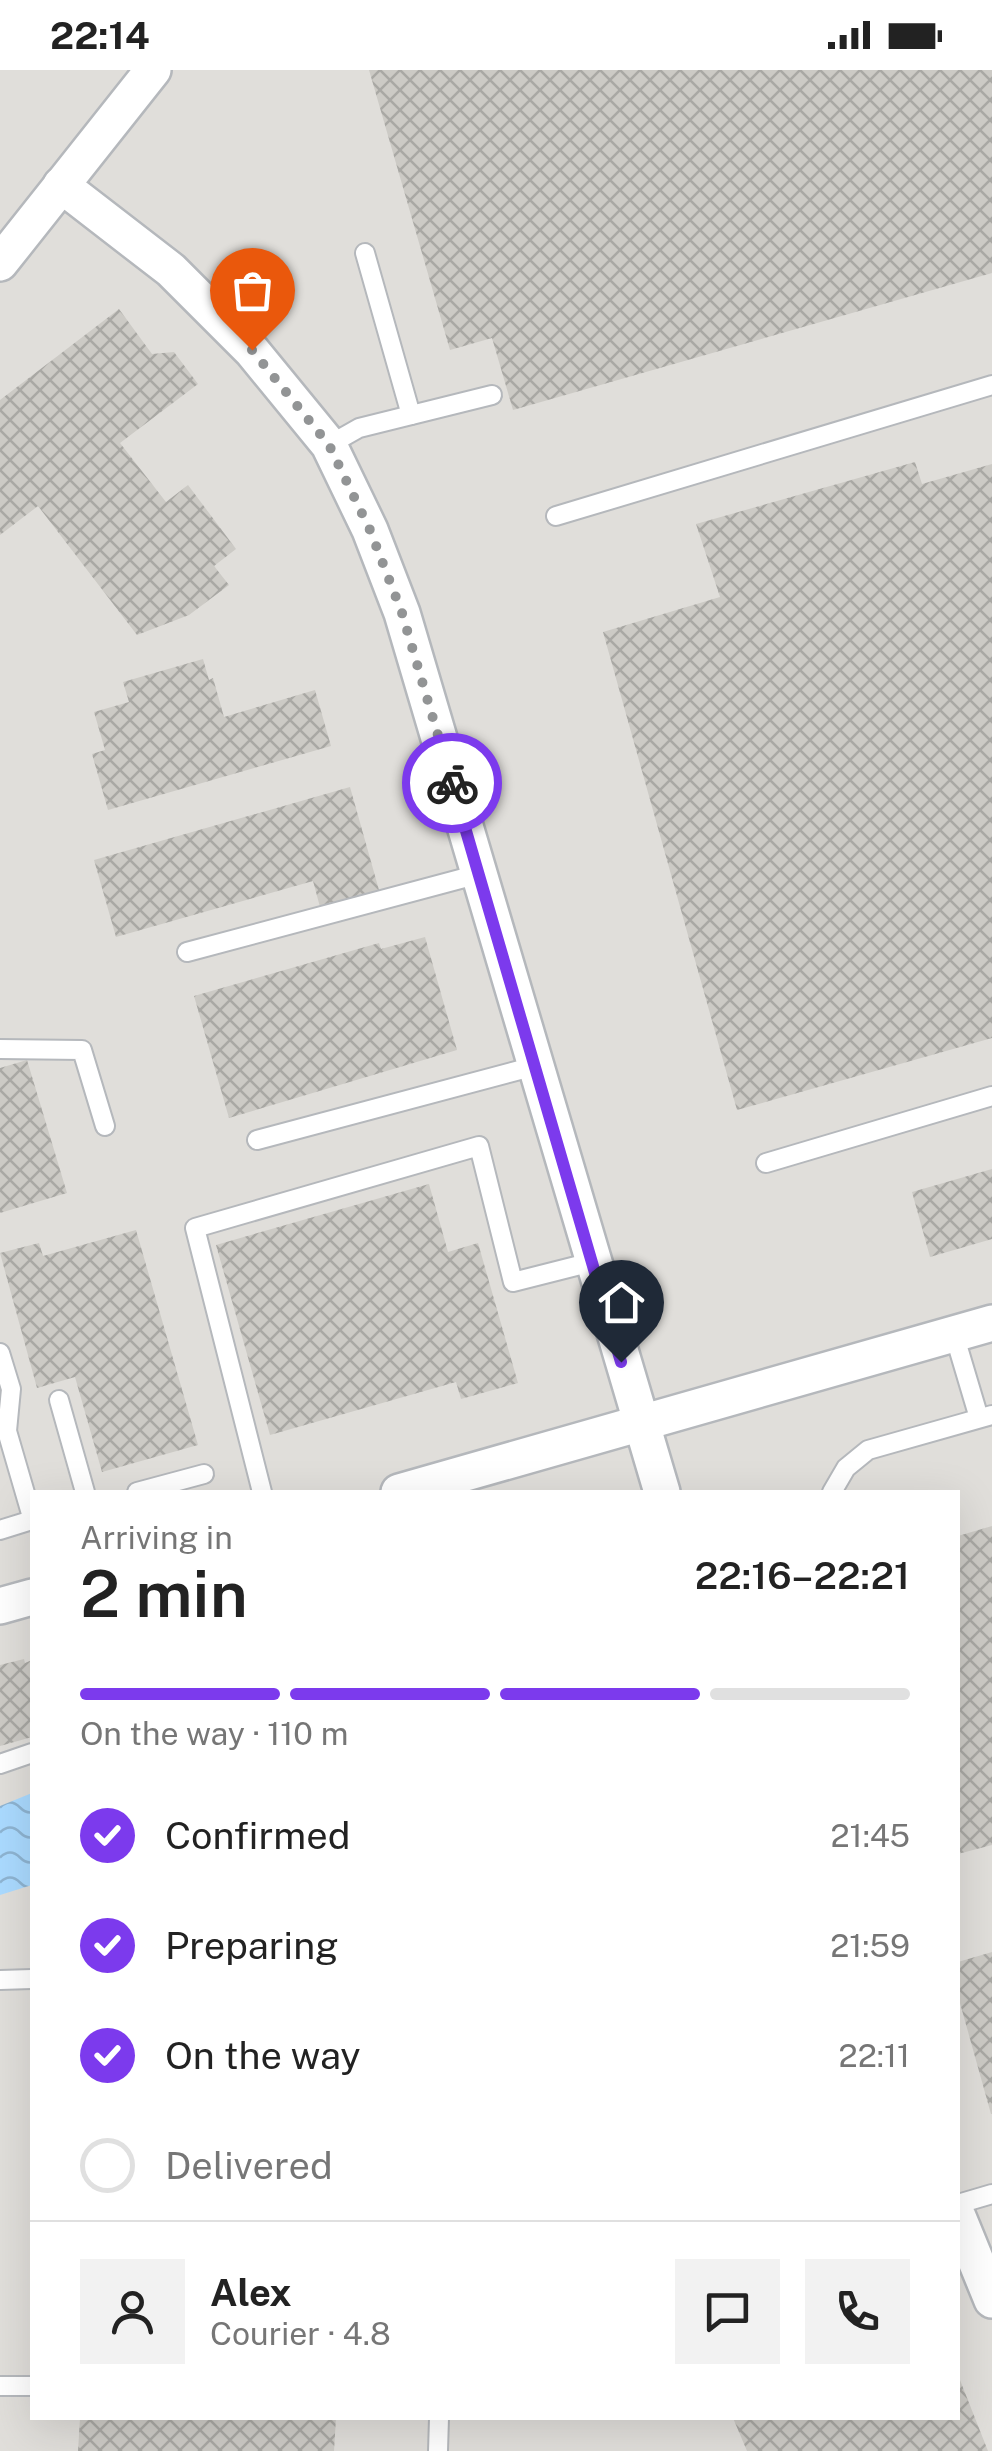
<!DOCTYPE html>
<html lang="en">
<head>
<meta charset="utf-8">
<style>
	body { margin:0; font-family:"Public Sans",sans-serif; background:#f2f2f2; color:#222; height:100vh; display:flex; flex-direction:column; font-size:38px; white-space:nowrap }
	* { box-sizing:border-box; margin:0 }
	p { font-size:32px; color:#767676 }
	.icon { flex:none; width:55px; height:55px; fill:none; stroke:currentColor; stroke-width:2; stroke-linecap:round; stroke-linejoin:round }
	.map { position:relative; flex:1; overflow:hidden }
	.side { position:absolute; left:30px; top:1420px; width:930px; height:930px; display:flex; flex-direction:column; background:#fff; border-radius:0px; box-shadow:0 10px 40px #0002 }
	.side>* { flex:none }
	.pin { position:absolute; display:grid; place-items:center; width:85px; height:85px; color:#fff; margin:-102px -42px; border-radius:50% 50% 50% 0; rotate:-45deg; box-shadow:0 0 10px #0007 }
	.pin .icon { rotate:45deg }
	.courier { position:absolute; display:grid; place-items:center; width:100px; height:100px; margin:-50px; border:8px solid #7c3aed; border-radius:50%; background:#fff; color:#222; box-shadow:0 2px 12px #0007 }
	.head em { font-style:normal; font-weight:600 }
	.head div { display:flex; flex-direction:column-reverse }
	.head { display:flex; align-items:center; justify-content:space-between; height:170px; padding:0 50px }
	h1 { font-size:65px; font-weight:600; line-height:75px }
	.bar { display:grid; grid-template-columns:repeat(4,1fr); gap:15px 10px; align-content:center; height:120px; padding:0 50px }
	.bar i { height:12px; border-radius:8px; background:#e0e0e0 }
	.bar .selected { background:#7c3aed }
	.bar p { grid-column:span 4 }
	.line { display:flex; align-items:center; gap:25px; padding:0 50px; border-top:2px solid #e0e0e0 }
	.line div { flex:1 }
	.round { display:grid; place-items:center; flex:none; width:105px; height:105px; border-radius:0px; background:#f2f2f2 }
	ol { padding:0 50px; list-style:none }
	li { display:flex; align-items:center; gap:30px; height:110px }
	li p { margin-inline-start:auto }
	li .icon { padding:10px; border-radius:50%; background:#7c3aed; color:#fff; stroke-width:4 }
	li:last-child { color:#767676 }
	li i { width:55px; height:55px; border:5px solid #e0e0e0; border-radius:50% }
	.status { display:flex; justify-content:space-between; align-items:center; height:70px; padding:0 50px; background:#fff; direction:ltr }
	.status svg { height:28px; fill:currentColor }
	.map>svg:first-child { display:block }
</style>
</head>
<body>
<div class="status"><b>22:14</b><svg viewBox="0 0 49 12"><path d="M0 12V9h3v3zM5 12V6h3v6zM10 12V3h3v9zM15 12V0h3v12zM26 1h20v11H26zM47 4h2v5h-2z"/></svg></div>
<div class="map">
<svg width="992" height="2381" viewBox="0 0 992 2381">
	<defs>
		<pattern id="water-waves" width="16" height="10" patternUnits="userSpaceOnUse" patternTransform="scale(2.5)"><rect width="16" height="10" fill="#aadaff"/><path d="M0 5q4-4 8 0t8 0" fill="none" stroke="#8eb4d2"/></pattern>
		<pattern id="building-cross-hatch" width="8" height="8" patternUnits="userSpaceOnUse" patternTransform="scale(2.5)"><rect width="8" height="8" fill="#cccac5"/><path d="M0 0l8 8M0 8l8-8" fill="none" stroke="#a9a8a4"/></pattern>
	</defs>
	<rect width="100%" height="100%" fill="#f1efe8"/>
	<path fill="#e0deda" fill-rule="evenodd" d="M0,0H992V2381H0ZM32,1422H958V2348H32Z"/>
	<path fill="url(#water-waves)" d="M32,1723V1815L0,1825V1736Z"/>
	<g fill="url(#building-cross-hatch)">
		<path d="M369,0H992V203L513,340L492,268L450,280Z"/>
		<path d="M119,239L152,284L174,282L198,314L120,373L166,432L188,415L236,479L214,496L229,515L189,545L137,565L38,436L0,465V330Z"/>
		<path d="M915,392L922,414L992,394V968L737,1040L603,562L720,527L696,454Z"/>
		<path d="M203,589L209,610L213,608L224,647L315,620L331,676L108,740L92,684L105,680L94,642L129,632L123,612Z"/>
		<path d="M350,717L379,820L320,837L313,811L116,867L94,790Z"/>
		<path d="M425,867L457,980L229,1048L194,926L379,873L381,879Z"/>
		<path d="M27,990L67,1123L0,1143V998Z"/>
		<path d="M992,1099V1169L930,1187L912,1122Z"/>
		<path d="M429,1114L448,1182L478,1173L518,1313L461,1329L456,1312L270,1365L216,1175Z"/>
		<path d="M136,1160L198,1375L102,1402L75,1307L37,1318L0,1183L39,1173L43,1186Z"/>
		<path d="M992,1456V1775L958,1784V1466Z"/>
		<path d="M24,1589L25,1593L32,1590V1667L0,1676V1595Z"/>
		<path d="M992,1882V2044H991L958,1926V1892Z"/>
		<path d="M958,2305L988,2381H747L733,2348H958Z"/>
		<path d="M80,2348H336L334,2381H78Z"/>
	</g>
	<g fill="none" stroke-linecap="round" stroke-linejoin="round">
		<g stroke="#b5b8bc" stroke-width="22">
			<g id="lane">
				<path d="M365,183L411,345"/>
				<path d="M329,375L359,358L492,325"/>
				<path d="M556,446L992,315"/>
				<path d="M187,882L479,804"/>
				<path d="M0,979L82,980L105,1056"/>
				<path d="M257,1070L535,996"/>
				<path d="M766,1093L992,1026"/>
				<path d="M954,1264L979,1348"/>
				<path d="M0,1283L11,1319L7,1361L32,1447"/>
				<path d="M59,1330L85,1422"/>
				<path d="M137,1422L204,1404"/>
				<path d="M262,1422L195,1158L479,1076L513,1212L592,1192"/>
				<path d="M832,1422L846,1398L868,1380L992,1345"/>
				<path d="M0,1460L32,1450"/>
				<path d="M0,1694L32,1683"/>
				<path d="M0,1910L32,1909"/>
				<path d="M958,2134L992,2124"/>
				<path d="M0,2316H32"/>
				<path d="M438,2381L439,2348"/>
			</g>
		</g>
		<g stroke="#b5b8bc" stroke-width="40">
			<g id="street">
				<path d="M61,115L171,200L252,281L329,375L370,460L402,543L662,1422"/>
				<path d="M0,193L153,0"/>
				<path d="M399,1422L992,1253"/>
				<path d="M0,1536L32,1527"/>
				<path d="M958,2147L992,2230"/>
			</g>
		</g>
		<use href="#lane" stroke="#fff" stroke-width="18"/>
		<use href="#street" stroke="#fff" stroke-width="35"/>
	</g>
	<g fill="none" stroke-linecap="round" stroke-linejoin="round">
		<path stroke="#929495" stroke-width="10" stroke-dasharray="0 18" d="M252,280L329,375L370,460L402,543L452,713"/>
		<path stroke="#7c3aed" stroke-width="12" d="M452,713L621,1292"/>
	</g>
</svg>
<div class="pin" style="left:252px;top:280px;background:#ea580c"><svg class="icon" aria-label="bag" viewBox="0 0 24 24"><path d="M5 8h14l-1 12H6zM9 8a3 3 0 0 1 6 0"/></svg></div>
<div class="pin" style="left:621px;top:1292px;background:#1f2937"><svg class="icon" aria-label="home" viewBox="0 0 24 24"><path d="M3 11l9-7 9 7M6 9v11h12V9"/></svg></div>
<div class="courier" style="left:452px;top:713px"><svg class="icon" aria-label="bike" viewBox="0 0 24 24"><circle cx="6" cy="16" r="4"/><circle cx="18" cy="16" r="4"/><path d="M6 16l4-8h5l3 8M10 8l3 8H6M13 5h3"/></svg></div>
<section class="side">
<div class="head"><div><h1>2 min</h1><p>Arriving in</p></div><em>22:16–22:21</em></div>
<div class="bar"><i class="selected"></i><i class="selected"></i><i class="selected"></i><i></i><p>On the way · 110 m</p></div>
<ol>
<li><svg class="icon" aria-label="check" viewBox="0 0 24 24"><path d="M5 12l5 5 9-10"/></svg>Confirmed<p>21:45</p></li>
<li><svg class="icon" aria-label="check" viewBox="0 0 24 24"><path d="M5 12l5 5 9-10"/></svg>Preparing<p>21:59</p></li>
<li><svg class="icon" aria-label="check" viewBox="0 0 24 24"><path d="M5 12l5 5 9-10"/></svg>On the way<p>22:11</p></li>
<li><i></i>Delivered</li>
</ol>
<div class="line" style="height:180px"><a class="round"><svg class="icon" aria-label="person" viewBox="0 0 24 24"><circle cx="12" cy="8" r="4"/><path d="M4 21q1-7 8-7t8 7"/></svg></a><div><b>Alex</b><p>Courier · 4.8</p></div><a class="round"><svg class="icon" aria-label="chat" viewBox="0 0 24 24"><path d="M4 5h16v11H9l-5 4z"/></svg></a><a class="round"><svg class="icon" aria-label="phone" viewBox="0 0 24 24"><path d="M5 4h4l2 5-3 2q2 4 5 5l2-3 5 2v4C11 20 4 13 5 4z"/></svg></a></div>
</section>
</div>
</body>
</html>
